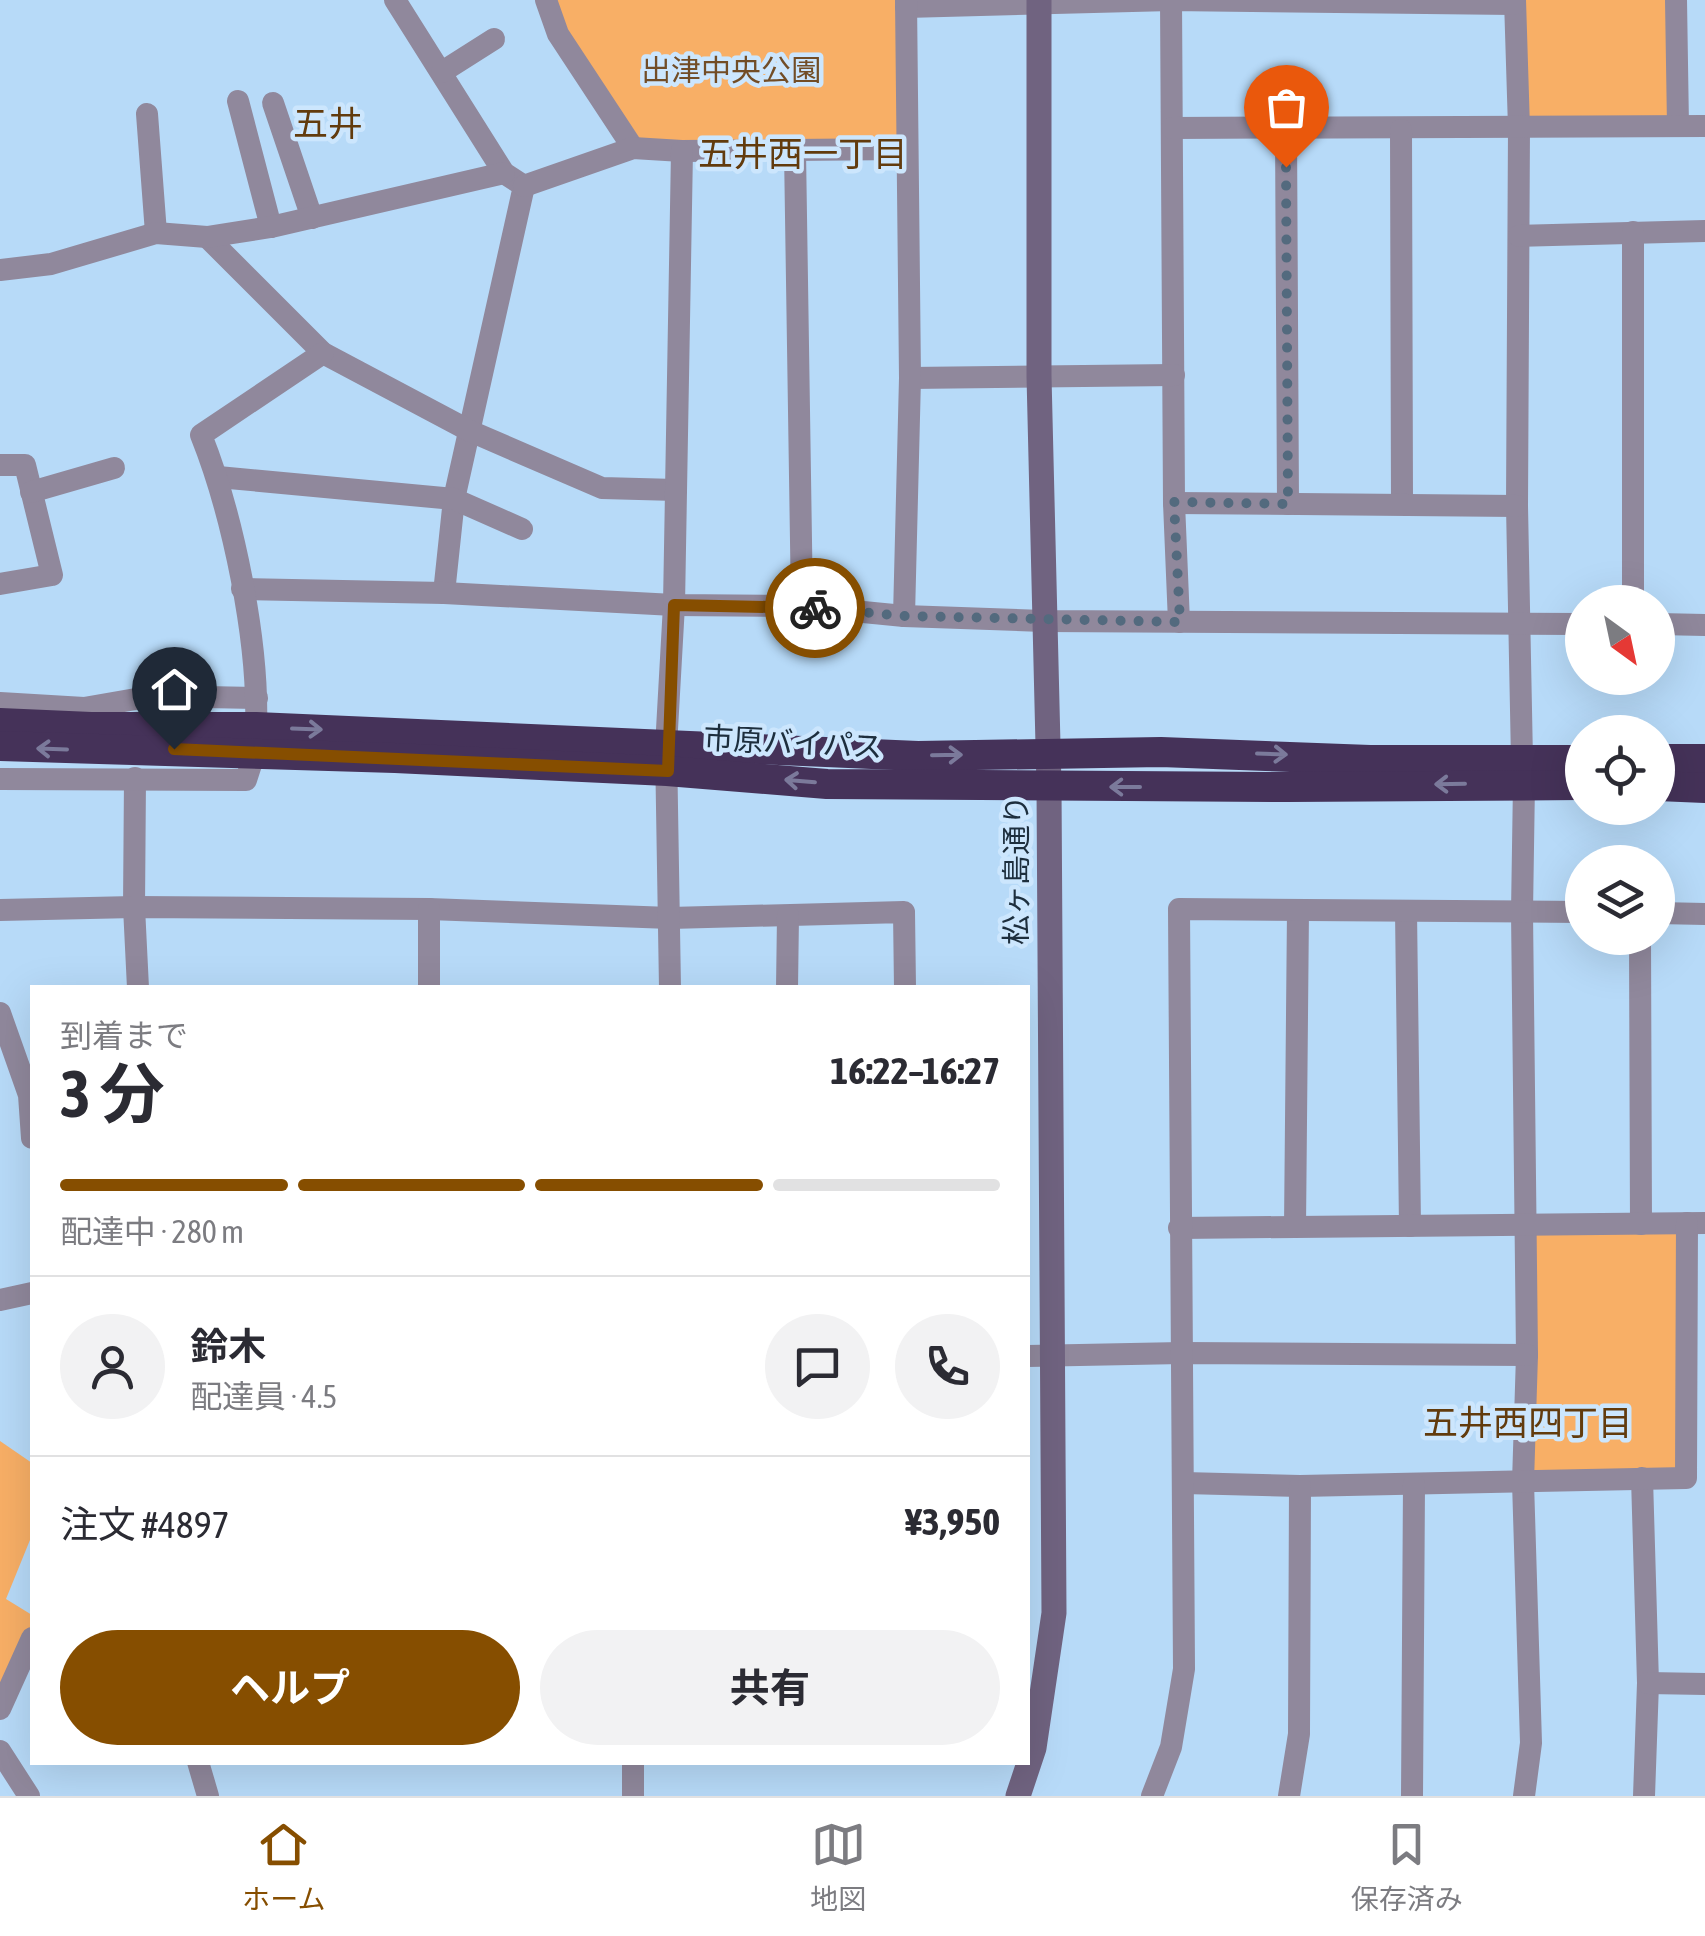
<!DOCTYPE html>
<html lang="ja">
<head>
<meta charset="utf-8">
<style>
	body { margin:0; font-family:"Asap Condensed","Noto Sans JP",sans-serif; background:#f2f2f3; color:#2b2b33; height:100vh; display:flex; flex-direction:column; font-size:38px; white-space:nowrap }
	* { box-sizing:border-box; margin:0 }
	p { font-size:32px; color:#7c7c81 }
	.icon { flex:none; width:55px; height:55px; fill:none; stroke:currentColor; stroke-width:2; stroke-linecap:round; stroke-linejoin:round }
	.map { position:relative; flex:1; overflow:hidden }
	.details { position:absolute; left:30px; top:985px; width:1000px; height:780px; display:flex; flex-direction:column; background:#fff; border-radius:0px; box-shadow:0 10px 40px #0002 }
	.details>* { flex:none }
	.needle { width:65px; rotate:147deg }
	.tools { position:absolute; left:1565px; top:585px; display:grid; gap:20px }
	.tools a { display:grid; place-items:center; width:110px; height:110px; border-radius:50%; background:#fff; box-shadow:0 10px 40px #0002; font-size:50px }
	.pin { position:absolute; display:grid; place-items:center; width:85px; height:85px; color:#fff; margin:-102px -42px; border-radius:50% 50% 50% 0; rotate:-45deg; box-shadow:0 0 10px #0007 }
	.pin .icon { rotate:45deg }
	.courier { position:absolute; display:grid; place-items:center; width:100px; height:100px; margin:-50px; border:8px solid #864e00; border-radius:50%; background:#fff; color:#222; box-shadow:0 2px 12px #0007 }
	.headline em { font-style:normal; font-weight:700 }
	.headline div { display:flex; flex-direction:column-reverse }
	.headline { display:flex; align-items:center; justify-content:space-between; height:170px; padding:0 30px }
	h1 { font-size:65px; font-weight:700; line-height:75px }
	.bar { display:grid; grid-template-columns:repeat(4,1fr); gap:15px 10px; align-content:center; height:120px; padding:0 30px }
	.bar i { height:12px; border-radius:8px; background:#e1e1e2 }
	.bar .current { background:#864e00 }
	.bar p { grid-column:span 4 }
	.line { display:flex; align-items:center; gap:25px; padding:0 30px; border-top:2px solid #e1e1e2 }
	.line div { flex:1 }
	.round { display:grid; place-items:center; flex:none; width:105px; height:105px; border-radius:52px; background:#f2f2f3 }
	.action { display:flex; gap:20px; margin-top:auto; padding:20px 30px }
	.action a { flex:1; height:115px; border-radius:60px; background:#864e00; color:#fff; font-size:40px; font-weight:700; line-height:115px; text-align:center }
	.action a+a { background:#f2f2f3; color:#2b2b33 }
	.menu { display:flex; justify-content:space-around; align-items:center; height:140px; border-top:2px solid #e1e1e2; background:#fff; font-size:28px; color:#7c7c81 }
	.menu a { display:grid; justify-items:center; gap:5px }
	.menu .current { color:#864e00 }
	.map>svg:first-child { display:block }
</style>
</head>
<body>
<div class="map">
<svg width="1705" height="1796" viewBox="0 0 1705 1796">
	<rect width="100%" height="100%" fill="#b7daf8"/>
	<g fill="#f8af66">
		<path d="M555,0H897L898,134L892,144L641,141L568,34Z"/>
		<path d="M1519,0H1676L1678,126L1519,128Z"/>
		<path d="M1687,1223L1686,1478L1523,1482L1525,1225Z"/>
		<path d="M0,1441L32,1463V1535L6,1599L32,1615V1635L0,1695Z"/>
	</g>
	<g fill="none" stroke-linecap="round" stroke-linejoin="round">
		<g stroke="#90889c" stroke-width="22">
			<path d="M395,0L504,173L524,186L454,499L444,593"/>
			<path d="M546,0L558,34L633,148"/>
			<path d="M1171,0L1174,503L1179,622"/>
			<path d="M1515,0L1519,128L1517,506L1522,760"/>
			<path d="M1676,0L1678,126"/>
			<path d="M906,7L1171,0L1514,4"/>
			<path d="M442,72L494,39"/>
			<path d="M238,101L271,227"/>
			<path d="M273,103L312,218"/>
			<path d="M147,114L156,233"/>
			<path d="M1172,128L1705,126"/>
			<path d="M1286,129L1288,504"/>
			<path d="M1401,130L1402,504"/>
			<path d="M795,151L802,606"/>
			<path d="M524,186L633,148L682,151L905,149"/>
			<path d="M1519,236L1705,231"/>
			<path d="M207,237L323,353L470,431L602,488L676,490"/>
			<path d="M0,270L51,264L156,233L207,237L271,227L504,173"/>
			<path d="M910,378L1174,375"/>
			<path d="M0,465H25L52,575L0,584"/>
			<path d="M218,477L454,499L522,529"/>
			<path d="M31,492L114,468"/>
			<path d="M1174,503L1517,506"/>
			<path d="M242,589L444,593L674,605L802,606L904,616L1043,621L1582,624"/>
			<path d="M1633,602V232"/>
			<path d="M904,616L910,378L906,0"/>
			<path d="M1658,624L1705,625"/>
			<path d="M0,703L84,708L153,696L257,698"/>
			<path d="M256,727C259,641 233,515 201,435L323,353"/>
			<path d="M135,778L134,907L138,988"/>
			<path d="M0,779L246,780L255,752"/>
			<path d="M1524,783L1522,912L1527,1355L1523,1482L1531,1743L1524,1796"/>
			<path d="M0,910L134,907L429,909L670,918L904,912L905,988"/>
			<path d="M1406,911L1410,1226"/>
			<path d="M1658,913L1705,914"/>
			<path d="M1640,938L1641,1224"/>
			<path d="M429,988V909"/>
			<path d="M670,988L666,747L674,605L682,151"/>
			<path d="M787,988L788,916"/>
			<path d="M0,1013L29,1095L32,1138"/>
			<path d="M1295,1227L1298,910"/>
			<path d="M1179,1228L1705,1223"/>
			<path d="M0,1300L32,1293"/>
			<path d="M1028,1356L1182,1353L1527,1355"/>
			<path d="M1642,1478L1648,1683L1644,1796"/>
			<path d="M1184,1483L1300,1486L1686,1478L1687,1223"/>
			<path d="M1648,1683L1705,1684"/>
			<path d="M0,1709L32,1638"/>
			<path d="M0,1751L29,1796"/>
			<path d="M198,1762L208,1796"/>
			<path d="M633,1796V1762"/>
			<path d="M1152,1796L1171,1747L1184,1669L1179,909L1582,912"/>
			<path d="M1289,1796L1299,1734L1300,1486"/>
			<path d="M1412,1796L1414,1484"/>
		</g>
		<path stroke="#706380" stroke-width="25" d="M1018,1796L1034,1748L1054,1613L1049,786L1039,376V0"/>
		<g stroke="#453259" stroke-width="30">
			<path d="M0,723L91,727H256L918,756L1161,752L1370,760H1582"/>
			<path d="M0,746L395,758L667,771L827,784L1289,787L1582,785"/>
			<path d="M1658,759H1705"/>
			<path d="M1658,786L1705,788"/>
		</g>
	</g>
	<defs><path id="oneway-shaft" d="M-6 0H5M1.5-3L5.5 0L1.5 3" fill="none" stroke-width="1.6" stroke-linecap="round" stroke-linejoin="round" transform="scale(2.5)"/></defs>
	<g stroke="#7b7a9b">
		<use href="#oneway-shaft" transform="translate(307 729) rotate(2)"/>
		<use href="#oneway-shaft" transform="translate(52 749) rotate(-178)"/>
		<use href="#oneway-shaft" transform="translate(1272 754) rotate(2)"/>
		<use href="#oneway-shaft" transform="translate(947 755) rotate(-1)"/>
		<use href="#oneway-shaft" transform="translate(800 781) rotate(-175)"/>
		<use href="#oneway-shaft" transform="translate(1450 784) rotate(179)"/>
		<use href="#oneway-shaft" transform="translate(1125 787) rotate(-180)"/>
	</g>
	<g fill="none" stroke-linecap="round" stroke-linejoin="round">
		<path stroke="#536a7e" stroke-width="10" stroke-dasharray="0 18" d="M815,608L904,616L1180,622L1174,502L1288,504L1286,167"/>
		<path stroke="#864e00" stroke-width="12" d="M174,749L668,771L674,605L815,608"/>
	</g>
	<g text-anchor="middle" stroke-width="9" stroke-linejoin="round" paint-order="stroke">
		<g font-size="30" fill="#724d26" stroke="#cce6fd">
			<text x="731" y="81">出津中央公園</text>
		</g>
		<g font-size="30" fill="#1d2e3d" stroke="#cce6fd">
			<text transform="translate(793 743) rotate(3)" y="10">市原バイパス</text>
			<text transform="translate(1017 870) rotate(-90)" y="10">松ヶ島通り</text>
		</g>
		<g font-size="35" fill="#623b0d" stroke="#cce6fd">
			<text x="328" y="136">五井</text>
			<text x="803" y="166">五井西一丁目</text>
			<text x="1528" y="1435">五井西四丁目</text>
		</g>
	</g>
</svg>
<div class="tools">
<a><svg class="needle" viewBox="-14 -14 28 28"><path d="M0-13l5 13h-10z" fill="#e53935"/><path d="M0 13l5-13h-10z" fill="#7c7c81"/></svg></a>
<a><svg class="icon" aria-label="locate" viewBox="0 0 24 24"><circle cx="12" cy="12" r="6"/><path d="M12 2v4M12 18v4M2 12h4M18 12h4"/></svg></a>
<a><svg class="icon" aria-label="layers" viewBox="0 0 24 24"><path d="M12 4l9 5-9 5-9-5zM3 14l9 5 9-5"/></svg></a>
</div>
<div class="pin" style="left:1286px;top:167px;background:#ea580c"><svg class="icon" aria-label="bag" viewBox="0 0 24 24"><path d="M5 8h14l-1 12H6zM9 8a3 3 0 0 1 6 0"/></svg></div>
<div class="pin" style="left:174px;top:749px;background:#1f2937"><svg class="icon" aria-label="home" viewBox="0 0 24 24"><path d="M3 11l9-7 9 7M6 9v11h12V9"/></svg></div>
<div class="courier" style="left:815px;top:608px"><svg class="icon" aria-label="bike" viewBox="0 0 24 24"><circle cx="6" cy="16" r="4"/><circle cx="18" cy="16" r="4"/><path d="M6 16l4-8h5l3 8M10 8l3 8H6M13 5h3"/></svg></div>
<section class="details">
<div class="headline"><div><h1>3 分</h1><p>到着まで</p></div><em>16:22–16:27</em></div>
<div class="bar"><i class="current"></i><i class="current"></i><i class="current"></i><i></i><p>配達中 · 280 m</p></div>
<div class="line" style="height:180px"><a class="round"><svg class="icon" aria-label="person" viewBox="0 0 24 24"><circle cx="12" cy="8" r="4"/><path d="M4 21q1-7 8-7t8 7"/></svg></a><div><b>鈴木</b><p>配達員 · 4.5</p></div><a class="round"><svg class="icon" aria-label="chat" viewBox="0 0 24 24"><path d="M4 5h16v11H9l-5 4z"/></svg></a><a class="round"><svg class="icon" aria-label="phone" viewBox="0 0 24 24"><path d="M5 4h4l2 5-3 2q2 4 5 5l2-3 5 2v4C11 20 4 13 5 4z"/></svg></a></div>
<div class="line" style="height:130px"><div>注文 #4897</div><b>¥3,950</b></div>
<div class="action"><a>ヘルプ</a><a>共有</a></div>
</section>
</div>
<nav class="menu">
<a class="current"><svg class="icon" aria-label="home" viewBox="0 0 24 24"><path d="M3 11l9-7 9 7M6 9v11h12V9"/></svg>ホーム</a>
<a><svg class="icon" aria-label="map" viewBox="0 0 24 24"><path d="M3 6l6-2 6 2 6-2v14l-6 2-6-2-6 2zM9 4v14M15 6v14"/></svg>地図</a>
<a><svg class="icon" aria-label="saved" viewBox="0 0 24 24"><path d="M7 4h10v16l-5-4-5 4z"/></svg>保存済み</a>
</nav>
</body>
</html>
